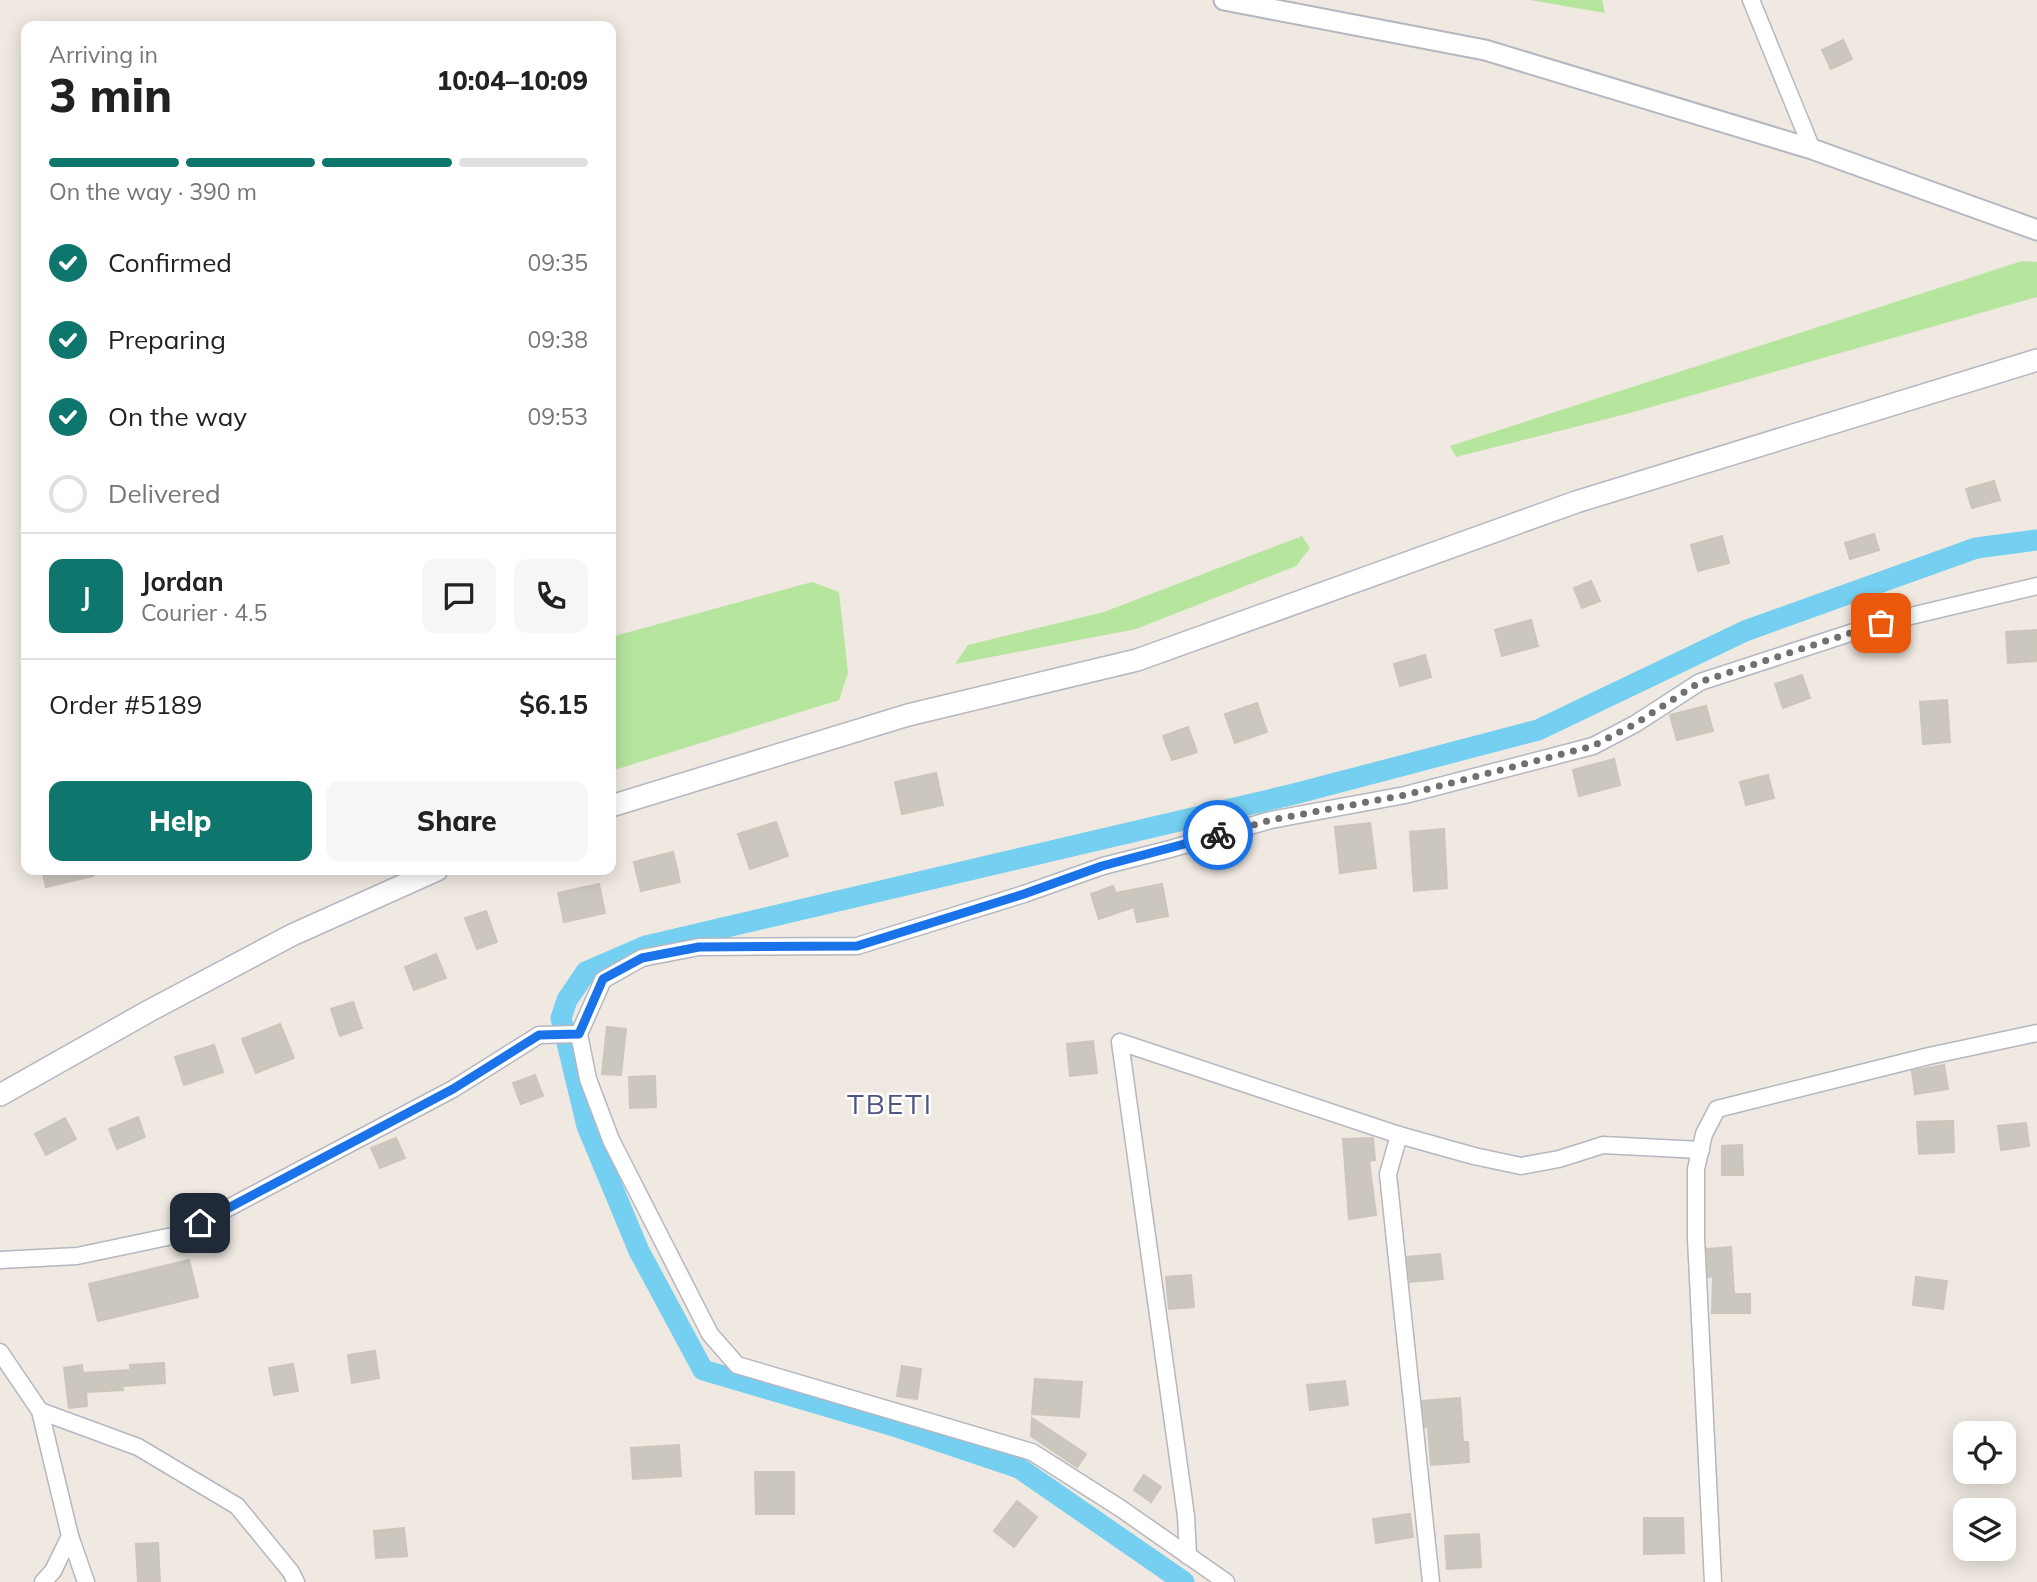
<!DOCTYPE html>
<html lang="en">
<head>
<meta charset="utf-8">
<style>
	body { margin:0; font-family:Mulish,sans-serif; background:#f6f6f6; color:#222; height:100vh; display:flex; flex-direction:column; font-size:26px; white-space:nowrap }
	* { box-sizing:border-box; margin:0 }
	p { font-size:23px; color:#767676 }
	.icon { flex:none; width:38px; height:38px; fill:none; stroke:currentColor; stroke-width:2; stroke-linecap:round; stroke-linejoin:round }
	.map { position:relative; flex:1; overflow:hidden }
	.side { position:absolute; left:21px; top:21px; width:595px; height:854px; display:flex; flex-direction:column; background:#fff; border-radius:14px; box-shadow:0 4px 18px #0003 }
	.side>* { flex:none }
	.buttons { position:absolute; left:1953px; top:1421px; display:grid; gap:14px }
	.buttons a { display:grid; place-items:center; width:63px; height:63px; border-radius:14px; background:#fff; box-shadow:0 4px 18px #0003; font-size:35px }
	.pin { position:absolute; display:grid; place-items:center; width:60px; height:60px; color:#fff; margin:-30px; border-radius:14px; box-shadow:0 4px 10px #0006 }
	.courier { position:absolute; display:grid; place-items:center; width:70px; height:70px; margin:-35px; border:5px solid #1a73e8; border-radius:50%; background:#fff; color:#222; box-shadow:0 2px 9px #0007 }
	.head em { font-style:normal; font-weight:800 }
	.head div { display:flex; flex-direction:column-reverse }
	.head { display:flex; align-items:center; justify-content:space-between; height:119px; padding:0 28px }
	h1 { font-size:46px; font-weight:800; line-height:52px }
	.bar { display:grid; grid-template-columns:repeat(4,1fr); gap:10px 7px; align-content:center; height:84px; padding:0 28px }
	.bar i { height:9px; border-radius:5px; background:#e0e0e0 }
	.bar .current { background:#0f766e }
	.bar p { grid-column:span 4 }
	.line { display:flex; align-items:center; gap:18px; padding:0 28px; border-top:2px solid #e0e0e0 }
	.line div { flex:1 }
	.round { display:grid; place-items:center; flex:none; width:74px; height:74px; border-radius:14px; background:#f6f6f6 }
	ol { padding:0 28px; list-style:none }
	li { display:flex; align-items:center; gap:21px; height:77px }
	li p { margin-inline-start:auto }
	li .icon { padding:7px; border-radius:50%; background:#0f766e; color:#fff; stroke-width:4 }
	li:last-child { color:#767676 }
	li i { width:38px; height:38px; border:4px solid #e0e0e0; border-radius:50% }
	.cta { display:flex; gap:14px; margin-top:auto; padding:14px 28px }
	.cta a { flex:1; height:80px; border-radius:14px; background:#0f766e; color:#fff; font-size:28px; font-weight:800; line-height:80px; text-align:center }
	.cta a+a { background:#f6f6f6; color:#222 }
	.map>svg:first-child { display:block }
</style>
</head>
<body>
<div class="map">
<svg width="2037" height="1582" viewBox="0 0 2037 1582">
	<rect width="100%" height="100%" fill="#efe9e1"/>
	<g fill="#b6e59e">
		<path d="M1530,0H1602L1605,13Z"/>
		<path d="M2022,261L2037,262V297L1630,413L1456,457L1450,446Z"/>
		<path d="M1302,536L1310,548L1296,566L1136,629L955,664L968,645L1104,612Z"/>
		<path d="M812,582L839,592L848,673L839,700L611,771V637Z"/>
	</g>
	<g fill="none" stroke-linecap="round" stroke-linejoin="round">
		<path stroke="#75cff0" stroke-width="21" d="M1184,1582L1019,1468L897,1427L703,1370L639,1251L587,1126L561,1018L567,1000L586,972L646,946L1294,794L1538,730L1745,631L1976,548L2037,540"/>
	</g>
	<g fill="#cbc7bf" stroke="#cbc5ba" stroke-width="2">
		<path d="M1843,40L1852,59L1831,69L1822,50Z"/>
		<path d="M1994,481L2000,500L1972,508L1966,489Z"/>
		<path d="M1874,534L1879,550L1850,559L1845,543Z"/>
		<path d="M1722,536L1729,563L1698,571L1691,545Z"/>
		<path d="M1591,581L1600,601L1582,608L1574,588Z"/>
		<path d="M1531,620L1538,646L1502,656L1495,630Z"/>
		<path d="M2037,630V661L2008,663L2006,632Z"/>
		<path d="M1425,655L1431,677L1400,686L1394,664Z"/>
		<path d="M1802,675L1810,698L1783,708L1775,684Z"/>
		<path d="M1947,700L1950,742L1923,744L1920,702Z"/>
		<path d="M1257,703L1267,732L1235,743L1225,714Z"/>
		<path d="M1706,706L1713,731L1677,740L1670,715Z"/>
		<path d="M1188,727L1197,752L1172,760L1163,736Z"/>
		<path d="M1614,759L1620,785L1579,796L1573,770Z"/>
		<path d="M936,773L943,805L902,814L895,782Z"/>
		<path d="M1768,775L1774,798L1746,805L1740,782Z"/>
		<path d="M776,822L788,856L750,869L738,834Z"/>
		<path d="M1370,823L1376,868L1340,873L1335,827Z"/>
		<path d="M1444,829L1447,888L1414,891L1410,832Z"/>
		<path d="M673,852L680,882L641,891L634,862Z"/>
		<path d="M42,870H92L93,876L46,887Z"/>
		<path d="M599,884L605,913L564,922L558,893Z"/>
		<path d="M1162,884L1168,916L1137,922L1134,907L1099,919L1091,894L1113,886L1116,893Z"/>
		<path d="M486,911L497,942L477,949L465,918Z"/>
		<path d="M436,954L446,978L414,990L405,967Z"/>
		<path d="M353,1002L362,1028L340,1036L331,1009Z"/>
		<path d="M280,1024L294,1058L256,1073L242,1039Z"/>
		<path d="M607,1027L626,1029L621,1075L602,1074Z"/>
		<path d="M1093,1041L1097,1073L1070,1076L1067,1044Z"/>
		<path d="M214,1045L223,1072L184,1085L175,1057Z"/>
		<path d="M1944,1065L1948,1089L1915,1094L1912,1071Z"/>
		<path d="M535,1075L543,1096L521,1104L513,1083Z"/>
		<path d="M655,1076L656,1107L630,1108L629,1077Z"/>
		<path d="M138,1117L145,1137L117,1149L109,1129Z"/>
		<path d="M65,1118L76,1139L46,1155L35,1134Z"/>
		<path d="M1953,1121L1954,1152L1919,1154L1917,1122Z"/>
		<path d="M2026,1123L2029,1146L2001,1150L1998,1126Z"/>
		<path d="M396,1138L405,1158L380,1168L371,1148Z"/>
		<path d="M1373,1138L1375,1160L1369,1161L1376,1215L1349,1219L1343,1139Z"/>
		<path d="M1742,1145L1743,1175H1722V1146Z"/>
		<path d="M1731,1247L1734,1294H1750V1313H1712L1713,1276L1708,1277L1707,1249Z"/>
		<path d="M1440,1254L1443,1279L1410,1282L1407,1257Z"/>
		<path d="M189,1260L198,1297L98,1321L89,1284Z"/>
		<path d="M1191,1275L1194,1307L1169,1309L1166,1277Z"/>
		<path d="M1916,1277L1947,1281L1943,1309L1913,1305Z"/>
		<path d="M375,1351L379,1378L352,1383L348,1355Z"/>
		<path d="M164,1363L165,1383L122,1386L123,1390L86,1392L87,1406L69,1408L64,1368L82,1365L83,1373L130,1370V1365Z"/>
		<path d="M293,1364L298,1391L274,1395L269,1368Z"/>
		<path d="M902,1366L921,1369L917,1399L897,1396Z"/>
		<path d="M1035,1379L1082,1382L1079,1417L1032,1414Z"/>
		<path d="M1345,1381L1348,1405L1310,1410L1307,1385Z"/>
		<path d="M1460,1398L1463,1442H1468L1469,1462L1431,1465L1428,1427H1425L1422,1401Z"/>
		<path d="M1032,1418L1086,1454L1077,1467L1031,1436Z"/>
		<path d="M679,1445L681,1476L633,1479L631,1448Z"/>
		<path d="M755,1472H794V1514H756Z"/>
		<path d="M1144,1475L1161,1487L1151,1502L1134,1490Z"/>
		<path d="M1017,1501L1037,1517L1014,1547L994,1531Z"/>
		<path d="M1410,1514L1413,1537L1376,1543L1373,1519Z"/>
		<path d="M1644,1518H1683L1684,1553L1644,1554Z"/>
		<path d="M404,1528L407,1556L376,1558L374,1531Z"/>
		<path d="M1479,1534L1481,1567L1447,1569L1445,1536Z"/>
		<path d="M158,1543L160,1582H138L136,1544Z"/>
	</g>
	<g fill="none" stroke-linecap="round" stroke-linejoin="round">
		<g stroke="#b4b7c1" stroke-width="19">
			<g id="minor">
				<path d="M1751,0L1812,149"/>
				<path d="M579,1034L603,980L642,958L699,947L857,946L1024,894L1103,866L1170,849L1271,820L1405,795L1593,746L1635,724L1700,682L1881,623L2037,586"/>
				<path d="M1399,1135L1388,1174L1431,1582"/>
				<path d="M0,1260L77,1256L177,1235L453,1089L539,1035L579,1034L588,1079L611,1140L710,1334L737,1365L1032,1452L1120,1508L1226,1582"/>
				<path d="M0,1352L40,1411L70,1536L86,1582"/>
				<path d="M40,1411L138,1447L237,1506L291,1572L296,1582"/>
				<path d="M1188,1556L1186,1516L1120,1042L1399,1135L1474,1156L1521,1166L1559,1159L1603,1145L1701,1150"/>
				<path d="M43,1582L53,1571L70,1536"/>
				<path d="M1713,1582L1696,1238V1169L1704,1134L1717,1109L1929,1056L2037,1033"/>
			</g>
		</g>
		<g stroke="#b4b7c1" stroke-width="23">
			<path id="tertiary" d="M1224,0L1485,50L1812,149L2037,230"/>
		</g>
		<g stroke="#b4b7c1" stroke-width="24">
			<g id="secondary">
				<path d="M611,806L908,715L1137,660L1576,502L2037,360"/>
				<path d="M0,1095L149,1011L292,935L437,870"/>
			</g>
		</g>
		<use href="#minor" stroke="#fff" stroke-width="16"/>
		<use href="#tertiary" stroke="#fff" stroke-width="19"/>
		<use href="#secondary" stroke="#fff" stroke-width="21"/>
	</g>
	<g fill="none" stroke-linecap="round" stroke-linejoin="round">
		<path stroke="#726f6d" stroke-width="7" stroke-dasharray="0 12.6" d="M1218,835L1271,820L1405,795L1593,746L1635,724L1700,682L1881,623"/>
		<path stroke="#1a73e8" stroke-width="9" d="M200,1223L453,1089L539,1035L579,1034L603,979L642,958L699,947L857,946L1024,894L1102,866L1218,835"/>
	</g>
	<g text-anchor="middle" stroke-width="5" stroke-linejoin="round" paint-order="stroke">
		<g font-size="28" letter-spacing="2" fill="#4d5680" stroke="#fff">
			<text x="890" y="1114">TBETI</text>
		</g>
	</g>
</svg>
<div class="buttons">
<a><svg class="icon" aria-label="locate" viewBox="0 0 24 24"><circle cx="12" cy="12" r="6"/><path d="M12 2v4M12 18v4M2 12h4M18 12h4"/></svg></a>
<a><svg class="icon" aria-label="layers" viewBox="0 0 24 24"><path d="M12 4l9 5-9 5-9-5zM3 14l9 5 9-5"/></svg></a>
</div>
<div class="pin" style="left:1881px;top:623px;background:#ea580c"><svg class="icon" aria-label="bag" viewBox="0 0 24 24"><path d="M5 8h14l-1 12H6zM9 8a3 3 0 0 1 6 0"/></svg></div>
<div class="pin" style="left:200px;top:1223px;background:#1f2937"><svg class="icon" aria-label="home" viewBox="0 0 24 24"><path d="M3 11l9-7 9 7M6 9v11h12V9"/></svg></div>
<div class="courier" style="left:1218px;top:835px"><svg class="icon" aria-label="bike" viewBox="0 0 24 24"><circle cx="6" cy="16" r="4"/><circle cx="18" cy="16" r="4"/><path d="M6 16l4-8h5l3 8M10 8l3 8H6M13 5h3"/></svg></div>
<section class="side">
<div class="head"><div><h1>3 min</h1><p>Arriving in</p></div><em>10:04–10:09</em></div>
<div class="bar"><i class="current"></i><i class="current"></i><i class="current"></i><i></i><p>On the way · 390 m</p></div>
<ol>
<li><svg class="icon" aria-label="check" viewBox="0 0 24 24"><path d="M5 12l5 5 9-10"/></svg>Confirmed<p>09:35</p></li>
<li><svg class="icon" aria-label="check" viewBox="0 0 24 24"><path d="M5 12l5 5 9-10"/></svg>Preparing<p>09:38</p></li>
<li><svg class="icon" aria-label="check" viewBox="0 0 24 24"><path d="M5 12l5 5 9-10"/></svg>On the way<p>09:53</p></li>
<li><i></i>Delivered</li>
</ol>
<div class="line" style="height:126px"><b class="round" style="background:#0f766e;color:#fff">J</b><div><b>Jordan</b><p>Courier · 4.5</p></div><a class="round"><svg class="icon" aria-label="chat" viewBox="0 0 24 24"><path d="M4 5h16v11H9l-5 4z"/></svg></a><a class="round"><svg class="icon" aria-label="phone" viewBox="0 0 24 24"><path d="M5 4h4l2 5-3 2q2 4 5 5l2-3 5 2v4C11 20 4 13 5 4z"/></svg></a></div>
<div class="line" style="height:91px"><div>Order #5189</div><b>$6.15</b></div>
<div class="cta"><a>Help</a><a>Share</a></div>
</section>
</div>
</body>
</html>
